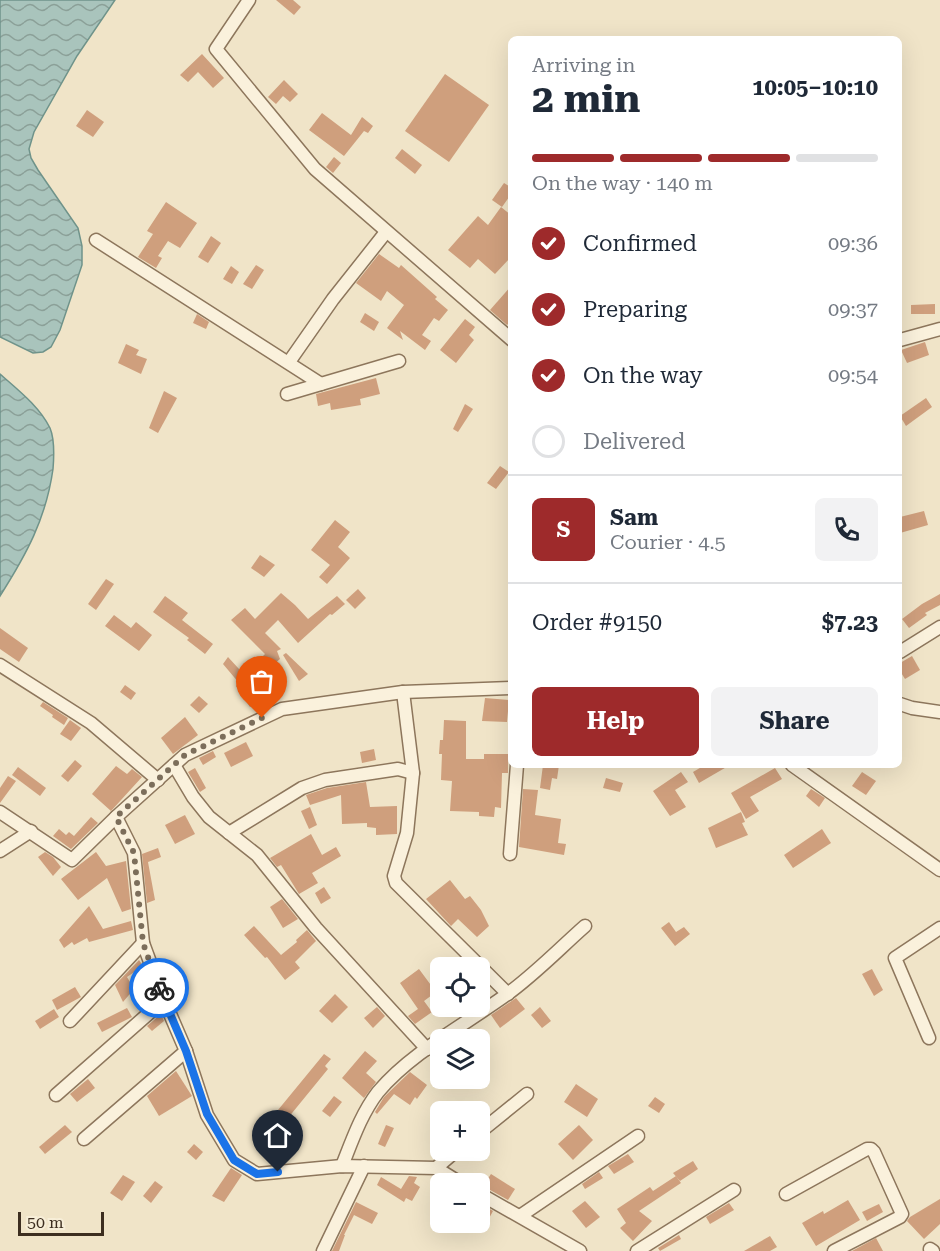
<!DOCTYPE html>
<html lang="en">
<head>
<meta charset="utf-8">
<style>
	body { margin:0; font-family:"Roboto Serif",serif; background:#f2f2f3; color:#1f2937; height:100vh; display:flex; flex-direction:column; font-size:22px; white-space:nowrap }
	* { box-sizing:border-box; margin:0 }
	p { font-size:20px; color:#747a83 }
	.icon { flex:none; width:33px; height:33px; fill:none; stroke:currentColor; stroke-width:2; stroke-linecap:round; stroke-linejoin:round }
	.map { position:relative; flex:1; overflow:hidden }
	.sheet { position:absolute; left:508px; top:36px; width:394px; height:732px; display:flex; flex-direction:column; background:#fff; border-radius:9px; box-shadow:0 6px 24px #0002 }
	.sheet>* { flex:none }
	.buttons { position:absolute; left:430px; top:957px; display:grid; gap:12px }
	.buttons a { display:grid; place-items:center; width:60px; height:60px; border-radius:9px; background:#fff; box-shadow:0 6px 24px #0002; font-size:30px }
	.scale { position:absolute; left:18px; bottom:15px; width:86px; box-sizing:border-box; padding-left:6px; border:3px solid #3d2e20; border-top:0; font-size:16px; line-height:21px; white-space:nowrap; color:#3d2e20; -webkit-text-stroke:4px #f7eed8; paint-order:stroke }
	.pin { position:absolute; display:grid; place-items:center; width:51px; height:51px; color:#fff; margin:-62px -26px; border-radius:50% 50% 50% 0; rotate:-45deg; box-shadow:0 0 6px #0007 }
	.pin .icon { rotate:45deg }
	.courier { position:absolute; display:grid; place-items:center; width:60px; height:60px; margin:-30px; border:4px solid #1a73e8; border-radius:50%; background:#fff; color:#222; box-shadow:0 2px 8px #0007 }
	.headline em { font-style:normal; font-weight:700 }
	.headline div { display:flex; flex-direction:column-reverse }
	.headline { display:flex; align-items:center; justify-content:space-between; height:102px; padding:0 24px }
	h1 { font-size:39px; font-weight:700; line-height:45px }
	.bar { display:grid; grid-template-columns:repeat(4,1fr); gap:9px 6px; align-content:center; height:72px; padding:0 24px }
	.bar i { height:8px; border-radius:4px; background:#e0e1e3 }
	.bar .selected { background:#9e2a2b }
	.bar p { grid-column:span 4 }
	.line { display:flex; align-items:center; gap:15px; padding:0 24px; border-top:2px solid #e0e1e3 }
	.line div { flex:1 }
	.round { display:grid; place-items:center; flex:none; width:63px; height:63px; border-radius:9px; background:#f2f2f3 }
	ol { padding:0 24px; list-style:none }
	li { display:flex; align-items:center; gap:18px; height:66px }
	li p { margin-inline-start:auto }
	li .icon { padding:6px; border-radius:50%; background:#9e2a2b; color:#fff; stroke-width:4 }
	li:last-child { color:#747a83 }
	li i { width:33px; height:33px; border:3px solid #e0e1e3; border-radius:50% }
	.action { display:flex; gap:12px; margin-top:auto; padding:12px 24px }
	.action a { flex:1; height:69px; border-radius:9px; background:#9e2a2b; color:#fff; font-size:24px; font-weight:700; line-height:69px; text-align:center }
	.action a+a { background:#f2f2f3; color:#1f2937 }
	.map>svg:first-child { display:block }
</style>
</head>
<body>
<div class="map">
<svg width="940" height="1251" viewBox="0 0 940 1251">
	<defs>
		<pattern id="water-waves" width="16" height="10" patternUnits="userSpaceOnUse" patternTransform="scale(1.5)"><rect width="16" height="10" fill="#a9c4bc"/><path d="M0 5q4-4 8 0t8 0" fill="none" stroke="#8ba098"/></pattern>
	</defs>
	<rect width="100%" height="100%" fill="#f0e4c8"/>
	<g fill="url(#water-waves)" stroke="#6f938a" stroke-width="1.5">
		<path d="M0,0H115L77,56L34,132L29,149L31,158L38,170L78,228L82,246V265L60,330L51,347L43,352L33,353L0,337Z"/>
		<path d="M0,374C18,390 39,406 50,428C55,440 54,457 53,469C46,519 26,555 0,596Z"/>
	</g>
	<g fill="#cf9f7d">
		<path d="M276,0H293L301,7L294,15Z"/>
		<path d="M202,54L224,78L213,88L198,72L188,82L180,75Z"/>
		<path d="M445,74L489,105L449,162L405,131Z"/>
		<path d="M284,80L298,94L290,102L283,96L276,104L268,97Z"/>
		<path d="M87,110L104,122L93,137L76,126Z"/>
		<path d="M322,113L351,135L362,117L373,126L368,133L364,131L344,156L309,130Z"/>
		<path d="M402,149L422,165L415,174L395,158Z"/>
		<path d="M334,157L341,163L333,173L326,167Z"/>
		<path d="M504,183L512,188V193L502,207L492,200Z"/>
		<path d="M166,202L197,223L180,248L168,241L158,256L162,258L156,268L138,257L153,234L147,231Z"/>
		<path d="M501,207L512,216V256L495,274L478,259L470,268L448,250L478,216L488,225Z"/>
		<path d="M211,236L221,243L208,263L198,257Z"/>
		<path d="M379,254L399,268L401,265L437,297L435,299L448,310L439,321L434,318L422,335L431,341L425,350L400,331L403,340L387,328L404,305L387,291L381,301L356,283Z"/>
		<path d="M256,265L264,270L252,289L243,284Z"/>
		<path d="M231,266L239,272L232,284L223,279Z"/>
		<path d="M512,285V320L507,325L490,310Z"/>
		<path d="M935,304V314H911V305Z"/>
		<path d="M365,313L379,322L374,331L360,322Z"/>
		<path d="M197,314L209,322L206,329L193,323Z"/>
		<path d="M465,319L475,327L469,335L474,340L456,363L440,350Z"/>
		<path d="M925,342L929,355L907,363L901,350Z"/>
		<path d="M126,344L139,350L136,355L147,359L141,374L118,363Z"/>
		<path d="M376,378L380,394L360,399L361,405L331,410L330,403L318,406L316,394Z"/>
		<path d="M164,391L177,398L158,433L149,428Z"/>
		<path d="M926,398L932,407L906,426L900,416Z"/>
		<path d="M465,404L473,409L458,432L453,429Z"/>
		<path d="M500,466L509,472L496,489L487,483Z"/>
		<path d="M924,511L928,525L900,533V517Z"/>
		<path d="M335,520L350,532L338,547L350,558L327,584L319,577L330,565L311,550Z"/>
		<path d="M260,555L275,565L264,577L251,568Z"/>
		<path d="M106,579L114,584L96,610L88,604Z"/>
		<path d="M358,589L366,598L355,609L346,600Z"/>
		<path d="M281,593L295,605L308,619L337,596L345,604L332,615L330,614L298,643L278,620L265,633L281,649L277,651L280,659L266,671L257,662L265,654L231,620L245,608L255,619Z"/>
		<path d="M940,594V605L925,613L927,615L909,628L902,619L922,604Z"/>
		<path d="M165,596L188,613L182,620L213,644L205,654L187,640L189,638L153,612Z"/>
		<path d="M114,615L131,628L136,622L152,635L139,651L105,626Z"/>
		<path d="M0,628L28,648L19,662L0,649Z"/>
		<path d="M286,653L308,674L299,681L283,655Z"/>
		<path d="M912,656L920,670L905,679L900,671V663Z"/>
		<path d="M228,657L250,681L262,699L250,707L236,686L239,683L223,664Z"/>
		<path d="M125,685L136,693L131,700L120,692Z"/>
		<path d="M199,696L208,704L199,713L190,705Z"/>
		<path d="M485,698L509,700L507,722L482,721Z"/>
		<path d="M43,702L68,718L64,725L52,717L53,715L40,706Z"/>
		<path d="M185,717L198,735L173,754L161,738Z"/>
		<path d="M70,720L81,728L71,741L60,734Z"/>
		<path d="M444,720L466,721V759H484V754H508V773H502L501,808L495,807L494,817L479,816V812L450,811L452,781L441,780L442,754H439L440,740H443Z"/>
		<path d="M246,742L253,756L231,767L224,753Z"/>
		<path d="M374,749L376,760L362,763L360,752Z"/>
		<path d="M213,751L216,757L203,765L199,758Z"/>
		<path d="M75,760L82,766L68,782L61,776Z"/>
		<path d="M543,765H559L557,779L552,778L550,790L540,788Z"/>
		<path d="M705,765H730L699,783L693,772Z"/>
		<path d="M116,766L127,774L132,769L142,777L111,811L92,794Z"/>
		<path d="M18,767L46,788L40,796L12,775Z"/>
		<path d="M195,768L206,788L200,792L188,772Z"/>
		<path d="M775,768L782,779L750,797L759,811L746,819L731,793Z"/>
		<path d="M681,772L688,782L675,790L686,807L670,816L653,791Z"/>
		<path d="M862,772L876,781L866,795L852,786Z"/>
		<path d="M8,776L16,781L0,803V788Z"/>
		<path d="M606,778L623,783L620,792L603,788Z"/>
		<path d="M366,782L370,807L397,806V834L376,835V828L367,827V823L342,824L341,795L310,805L306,795L327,788Z"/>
		<path d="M523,789L538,790L535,815L561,819L558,843L566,844L564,855L519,847Z"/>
		<path d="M811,789L825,798L819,807L806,796Z"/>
		<path d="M310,807L317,825L309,829L301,811Z"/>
		<path d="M741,812L745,822L742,823L748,835L716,848L708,828Z"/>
		<path d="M185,815L195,834L175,844L165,825Z"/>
		<path d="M91,817L98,823L71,849L53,836L59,829L66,835L69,832L74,836Z"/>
		<path d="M822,829L831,843L793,868L784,855Z"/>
		<path d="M311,834L322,855L336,847L341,856L312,873L318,883L299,894L281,865L277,867L270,858Z"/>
		<path d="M158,848L161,857L148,862L155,900L147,903L142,854Z"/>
		<path d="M45,852L53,857L61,867L53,876L38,857Z"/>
		<path d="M96,852L106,866L126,861L131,909L122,912L107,878L78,900L61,879Z"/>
		<path d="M450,880L465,899L470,896L481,910L489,926L477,937L458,919L451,926L426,899Z"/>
		<path d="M324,887L331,898L321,904L315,893Z"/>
		<path d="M282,899L298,919L283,928L270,907Z"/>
		<path d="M89,906L103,929L131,921L133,930L89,942L87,938L74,945L72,942L64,948L59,940Z"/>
		<path d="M669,922L676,932L684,927L690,934L675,946L661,928Z"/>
		<path d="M254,926L281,955L297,942L296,940L307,930L316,941L295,962L300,968L285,980L267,957L265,958L244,935Z"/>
		<path d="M139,960L143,966L127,977L134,989L123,1002L115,985Z"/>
		<path d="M419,969L436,992L424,1001L432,1012L415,1024L408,1016L418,1009L400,983Z"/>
		<path d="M872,969L883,990L874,996L862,974Z"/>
		<path d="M75,987L81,997L57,1010L52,1000Z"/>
		<path d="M335,994L348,1007L332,1023L319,1011Z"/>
		<path d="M516,998L525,1009L500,1028L491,1015Z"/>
		<path d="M377,1007L385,1016L373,1028L364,1018Z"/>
		<path d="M540,1007L551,1021L542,1028L531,1015Z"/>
		<path d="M127,1008L132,1017L102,1032L97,1023Z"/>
		<path d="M54,1009L59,1017L40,1029L35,1021Z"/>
		<path d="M161,1014L164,1021L152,1031L147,1026Z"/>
		<path d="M365,1051L377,1061L366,1073L376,1082L364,1098L342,1078Z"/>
		<path d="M324,1054L331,1059L325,1066L328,1069L288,1118L278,1110Z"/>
		<path d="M176,1071L192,1096L159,1116L147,1096Z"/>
		<path d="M410,1072L427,1085L417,1099L415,1097L410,1105L394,1094L377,1114L375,1112L384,1097Z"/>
		<path d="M88,1079L95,1088L77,1102L70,1094Z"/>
		<path d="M576,1084L598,1099L587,1117L564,1102Z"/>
		<path d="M334,1096L342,1102L330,1117L322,1111Z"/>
		<path d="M655,1097L665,1104L659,1113L648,1106Z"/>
		<path d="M65,1125L72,1132L45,1154L39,1147Z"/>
		<path d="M386,1125L394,1128L385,1147L378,1144Z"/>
		<path d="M579,1125L593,1140L573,1160L558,1144Z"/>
		<path d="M194,1144L203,1152L196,1160L187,1152Z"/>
		<path d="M628,1154L634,1162L614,1174L608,1166Z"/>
		<path d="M693,1161L698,1169L680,1181L673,1173Z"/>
		<path d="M231,1168L242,1175L224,1202L212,1196Z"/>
		<path d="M599,1172L603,1178L585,1189L582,1184Z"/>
		<path d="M491,1174L515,1189L508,1200L483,1186Z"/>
		<path d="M123,1175L135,1182L122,1201L110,1193Z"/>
		<path d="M409,1176L417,1177L414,1183L420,1187L412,1201L406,1198L404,1202L377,1185L381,1177L401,1189Z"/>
		<path d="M676,1176L681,1183L639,1211L652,1221L633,1241L620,1228L626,1223L617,1209L650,1187L653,1191Z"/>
		<path d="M155,1181L163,1187L151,1203L143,1196Z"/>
		<path d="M940,1199V1224L924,1239L907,1221L910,1217Z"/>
		<path d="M848,1200L860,1220L816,1246L802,1223L823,1211L824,1214Z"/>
		<path d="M585,1201L600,1217L586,1228L572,1211Z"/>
		<path d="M356,1202L378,1213L372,1224L354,1215L344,1235H345L339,1251H332Z"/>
		<path d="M480,1203L493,1211L487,1222L480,1218Z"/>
		<path d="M729,1203L734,1210L710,1224L706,1217Z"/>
		<path d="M879,1204L883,1212L867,1221L862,1212Z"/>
		<path d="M679,1235L681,1239L660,1251L658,1248Z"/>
		<path d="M770,1236L777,1247L770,1251H744Z"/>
		<path d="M876,1238L883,1251H852Z"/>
	</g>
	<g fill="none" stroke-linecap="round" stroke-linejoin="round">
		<g stroke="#8d765c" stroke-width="15">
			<g id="minor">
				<path d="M249,0L216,49L315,169L512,340"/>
				<path d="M96,240L321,384"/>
				<path d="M900,340L940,329"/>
				<path d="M289,362L333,299L386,232"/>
				<path d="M287,394L399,361"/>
				<path d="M900,652L940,627"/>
				<path d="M0,665L91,723L158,780"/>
				<path d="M403,692L413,773L407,833L394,876L396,883L508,994"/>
				<path d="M900,704L912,708L940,712"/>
				<path d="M174,765L193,797L209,817L257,855L316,928L427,1049"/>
				<path d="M792,765L940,870"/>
				<path d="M0,812L72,860L116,817L185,755L282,709L403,692L512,688"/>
				<path d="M116,817L134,853L143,943L164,1000L186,1051L207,1115L234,1160L257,1174L342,1166L436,1168L462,1184"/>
				<path d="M229,833L302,788L325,780L398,769L413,773"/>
				<path d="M0,851L31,831"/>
				<path d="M510,854L517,765"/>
				<path d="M70,1021L143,943"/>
				<path d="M929,1038L895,958L940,928"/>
				<path d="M56,1095L164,1000"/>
				<path d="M480,1132L527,1094"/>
				<path d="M84,1139L186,1051"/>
				<path d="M342,1166C352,1141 361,1114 378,1092C412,1052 463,1026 506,995C534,975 559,949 585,926"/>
				<path d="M436,1168L457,1150"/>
				<path d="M480,1194L580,1251"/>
				<path d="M786,1194L867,1149H871L874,1152L902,1214L900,1217L834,1251"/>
				<path d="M520,1216L638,1136"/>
				<path d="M930,1249L933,1251"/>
				<path d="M323,1251L364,1166"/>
				<path d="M637,1251L734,1190"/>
			</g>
		</g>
		<use href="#minor" stroke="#faf1dc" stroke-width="12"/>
	</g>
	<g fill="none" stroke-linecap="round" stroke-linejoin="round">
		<path stroke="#7c6e5b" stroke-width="6" stroke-dasharray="0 10.8" d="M159,988L143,943L134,853L116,817L185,755L262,718"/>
		<path stroke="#1a73e8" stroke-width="8" d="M159,988L186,1051L207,1114L234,1160L257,1174L278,1172"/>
	</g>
</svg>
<div class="buttons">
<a><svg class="icon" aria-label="locate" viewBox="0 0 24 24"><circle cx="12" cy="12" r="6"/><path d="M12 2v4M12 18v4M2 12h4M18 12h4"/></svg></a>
<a><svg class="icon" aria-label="layers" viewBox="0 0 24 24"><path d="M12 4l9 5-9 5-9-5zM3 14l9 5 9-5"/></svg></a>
<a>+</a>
<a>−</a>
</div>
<div class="scale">50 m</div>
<div class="pin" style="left:262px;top:718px;background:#ea580c"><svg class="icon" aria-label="bag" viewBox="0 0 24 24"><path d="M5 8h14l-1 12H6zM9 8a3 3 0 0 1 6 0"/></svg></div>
<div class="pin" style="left:278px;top:1172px;background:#1f2937"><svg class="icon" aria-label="home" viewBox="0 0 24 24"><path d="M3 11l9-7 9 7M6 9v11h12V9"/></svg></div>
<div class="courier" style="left:159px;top:988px"><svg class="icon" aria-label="bike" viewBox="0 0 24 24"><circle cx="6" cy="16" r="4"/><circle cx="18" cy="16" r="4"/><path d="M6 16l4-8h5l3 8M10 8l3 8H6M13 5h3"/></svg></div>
<section class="sheet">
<div class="headline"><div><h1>2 min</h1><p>Arriving in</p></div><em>10:05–10:10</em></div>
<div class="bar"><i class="selected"></i><i class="selected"></i><i class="selected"></i><i></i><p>On the way · 140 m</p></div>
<ol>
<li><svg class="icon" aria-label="check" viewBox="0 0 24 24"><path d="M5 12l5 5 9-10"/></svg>Confirmed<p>09:36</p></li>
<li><svg class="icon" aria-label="check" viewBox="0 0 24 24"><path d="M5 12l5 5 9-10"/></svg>Preparing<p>09:37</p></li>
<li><svg class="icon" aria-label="check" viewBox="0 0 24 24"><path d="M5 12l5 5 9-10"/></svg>On the way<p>09:54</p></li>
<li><i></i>Delivered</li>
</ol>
<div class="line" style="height:108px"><b class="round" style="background:#9e2a2b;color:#fff">S</b><div><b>Sam</b><p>Courier · 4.5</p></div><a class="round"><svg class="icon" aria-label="phone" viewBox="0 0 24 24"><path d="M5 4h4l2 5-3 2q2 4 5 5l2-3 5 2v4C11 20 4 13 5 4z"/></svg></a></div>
<div class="line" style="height:78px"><div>Order #9150</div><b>$7.23</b></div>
<div class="action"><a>Help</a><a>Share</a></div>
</section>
</div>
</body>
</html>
